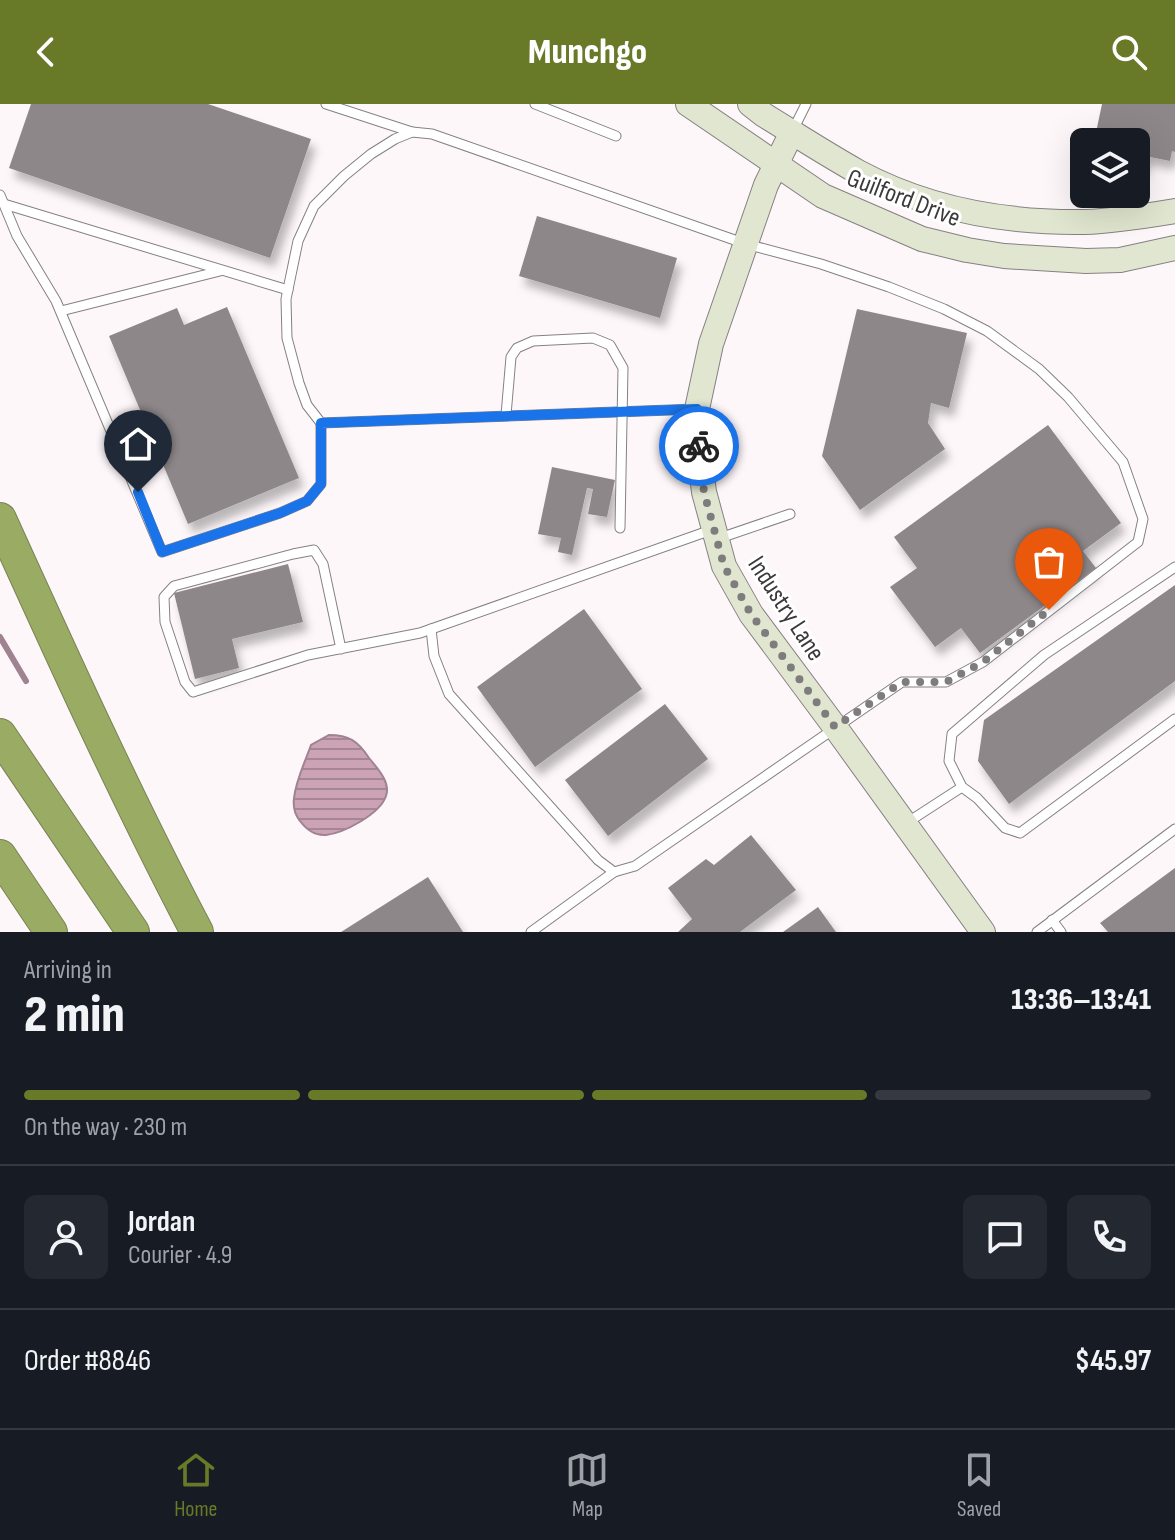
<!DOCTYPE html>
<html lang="en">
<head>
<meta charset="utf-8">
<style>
	body { margin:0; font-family:"Sofia Sans Condensed",sans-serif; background:#242831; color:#f1f3f6; height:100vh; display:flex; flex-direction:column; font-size:30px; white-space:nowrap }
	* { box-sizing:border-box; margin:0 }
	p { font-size:26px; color:#9ea1a6 }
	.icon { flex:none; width:44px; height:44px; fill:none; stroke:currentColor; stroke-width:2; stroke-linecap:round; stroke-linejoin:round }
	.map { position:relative; height:828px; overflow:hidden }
	.sheet { display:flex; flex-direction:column; background:#171b24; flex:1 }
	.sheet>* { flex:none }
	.fabs { position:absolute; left:1070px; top:24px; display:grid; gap:16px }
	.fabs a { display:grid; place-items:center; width:80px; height:80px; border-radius:12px; background:#171b24; box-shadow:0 8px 32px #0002; font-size:40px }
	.pin { position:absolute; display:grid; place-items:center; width:68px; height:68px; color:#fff; margin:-82px -34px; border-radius:50% 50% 50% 0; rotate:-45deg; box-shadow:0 0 8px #0007 }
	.pin .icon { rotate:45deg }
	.courier { position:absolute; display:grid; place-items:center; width:80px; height:80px; margin:-40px; border:6px solid #1a73e8; border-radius:50%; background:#fff; color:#222; box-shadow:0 2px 10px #0007 }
	.summary em { font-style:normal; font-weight:800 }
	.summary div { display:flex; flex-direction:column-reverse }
	.summary { display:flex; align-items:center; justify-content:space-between; height:136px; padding:0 24px }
	h1 { font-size:52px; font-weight:800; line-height:60px }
	.bar { display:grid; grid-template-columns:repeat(4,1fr); gap:12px 8px; align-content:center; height:96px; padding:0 24px }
	.bar i { height:10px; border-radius:6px; background:#363941 }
	.bar .current { background:#687928 }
	.bar p { grid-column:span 4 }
	.line { display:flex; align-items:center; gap:20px; padding:0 24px; border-top:2px solid #363941 }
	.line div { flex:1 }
	.round { display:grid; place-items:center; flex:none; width:84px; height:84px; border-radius:12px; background:#242831 }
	header { display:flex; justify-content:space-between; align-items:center; height:104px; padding:0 24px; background:#687928; color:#fff; font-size:36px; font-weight:800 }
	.menu { display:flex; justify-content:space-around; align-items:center; height:112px; border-top:2px solid #363941; background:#171b24; font-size:22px; color:#9ea1a6 }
	.menu a { display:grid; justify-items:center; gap:4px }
	.menu .current { color:#687928 }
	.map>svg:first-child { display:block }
</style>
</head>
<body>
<header><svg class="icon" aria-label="back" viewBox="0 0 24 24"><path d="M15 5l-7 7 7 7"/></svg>Munchgo<svg class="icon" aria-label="search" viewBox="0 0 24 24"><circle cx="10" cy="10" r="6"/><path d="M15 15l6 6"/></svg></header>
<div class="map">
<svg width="1175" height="828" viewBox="0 0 1175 828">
	<defs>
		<pattern id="water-rules" width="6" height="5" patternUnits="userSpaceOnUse" patternTransform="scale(2)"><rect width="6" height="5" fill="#cba3b5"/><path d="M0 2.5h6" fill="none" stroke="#a68694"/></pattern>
		<filter id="shadow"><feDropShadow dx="5" dy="9" stdDeviation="4" flood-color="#0004"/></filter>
	</defs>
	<rect width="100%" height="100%" fill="#fef7fa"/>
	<path fill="url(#water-rules)" stroke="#a08390" stroke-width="2" d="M329,631C349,631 358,637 369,654C377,664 391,678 386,692C380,710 344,729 326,731C315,732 306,725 300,717C295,711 293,702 294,694C296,676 305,658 311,641Z"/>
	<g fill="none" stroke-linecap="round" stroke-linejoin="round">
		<path stroke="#a08390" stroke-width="6" d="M0,533L26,577"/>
	</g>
	<g fill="#8d8789" filter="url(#shadow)">
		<path d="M31,0H208L311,35L270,154L9,64Z"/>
		<path d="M1102,0H1175V48L1172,47L1170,57L1145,52L1142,63L1136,62V38H1094Z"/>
		<path d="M537,112L677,154L660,214L519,172Z"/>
		<path d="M227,203L299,374L188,420L109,232L177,204L184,221Z"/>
		<path d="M857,205L967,229L949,304L931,299L928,319L945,345L860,406L822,352Z"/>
		<path d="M1048,321L1121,419L1083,447L1096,464L980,549L961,524L935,543L890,483L917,464L894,433Z"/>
		<path d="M552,363L615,376L607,413L588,410L593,385L587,384L572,451L558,448L561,434L538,430Z"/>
		<path d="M288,460L303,518L232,535L239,564L195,575L174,489Z"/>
		<path d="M1175,481V577L1009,700L978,657L984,616Z"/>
		<path d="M584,505L642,585L535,663L477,583Z"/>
		<path d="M665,600L708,655L608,732L565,676Z"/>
		<path d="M751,731L796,786L740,828H678L692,815L668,784L706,755L714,761Z"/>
		<path d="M1175,764V828H1108L1100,819Z"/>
		<path d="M428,773L463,828H341Z"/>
		<path d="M818,803L836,828H783Z"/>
	</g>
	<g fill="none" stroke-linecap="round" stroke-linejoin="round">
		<g stroke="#868083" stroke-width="11">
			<g id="lane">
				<path d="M326,0L412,28"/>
				<path d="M535,0L616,32"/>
				<path d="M793,26L806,0"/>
				<path d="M0,91L17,132L56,197L162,448L280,409L307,397L321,380V319"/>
				<path d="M4,100L288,186"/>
				<path d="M61,207L220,167"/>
				<path d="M506,311L511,253L517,244L533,237L593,234L610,241L623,264L620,424"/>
				<path d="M717,435L790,410"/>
				<path d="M1175,463L1044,551L952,630L949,657L962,683L977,694L1005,724L1020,729L1175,615"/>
				<path d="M431,525L434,552L449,590L598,756L614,768L635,762L902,578H946L983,558L1138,438L1143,415L1123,358L1068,293L1039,265L987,227L944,205L889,183L821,160L746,140L432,30L412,28L395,35L371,50L344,72L314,102L298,137L286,195L287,234L299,279L307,301L321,319L697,305"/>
				<path d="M341,545L323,460L314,446L293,450L174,482L164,493L165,518L185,578L193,588L308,551L420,529L714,425"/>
				<path d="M908,718L962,683"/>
				<path d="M1052,816L1061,828"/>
				<path d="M531,828L614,768"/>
				<path d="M1037,828L1175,725"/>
			</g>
		</g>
		<g stroke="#868083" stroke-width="26">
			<g id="secondary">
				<path d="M688,0L823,92L922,135L967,146L1004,152L1086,157L1120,156L1175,144"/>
				<path d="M750,0L764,11C795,30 826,50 858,68C927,105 1007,119 1084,118C1114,117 1145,112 1175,107"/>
				<path d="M792,28L766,81L711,240L697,305L698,339L704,388L724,462L751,510L835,623L983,828"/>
			</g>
		</g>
		<g stroke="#798355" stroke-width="34">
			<g id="highway">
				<path d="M0,415C63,554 126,693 197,828"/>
				<path d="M0,631L133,828"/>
				<path d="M0,752L51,828"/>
			</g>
		</g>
		<use href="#lane" stroke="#fff" stroke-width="9"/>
		<use href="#secondary" stroke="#e1e6d0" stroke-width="24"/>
		<use href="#highway" stroke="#9aab64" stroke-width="32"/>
	</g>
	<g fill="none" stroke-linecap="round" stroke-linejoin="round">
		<path stroke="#7f7c7d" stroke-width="8" stroke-dasharray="0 14.4" d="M699,342L704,388L724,462L751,510L835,623L902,578H946L983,558L1049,506"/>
		<path stroke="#1a73e8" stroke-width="10" d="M138,388L162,448L280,409L307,397L321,380V319L697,305L699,342"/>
	</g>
	<g text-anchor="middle" stroke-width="6" stroke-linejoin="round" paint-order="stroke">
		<g font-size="26" fill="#3b393a" stroke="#fff">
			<text transform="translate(904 93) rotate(21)" y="9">Guilford Drive</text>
			<text transform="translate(787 504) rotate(57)" y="9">Industry Lane</text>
		</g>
	</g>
</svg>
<div class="fabs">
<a><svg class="icon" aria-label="layers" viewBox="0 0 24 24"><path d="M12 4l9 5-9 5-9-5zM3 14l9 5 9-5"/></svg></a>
</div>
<div class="pin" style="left:1049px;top:506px;background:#ea580c"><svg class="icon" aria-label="bag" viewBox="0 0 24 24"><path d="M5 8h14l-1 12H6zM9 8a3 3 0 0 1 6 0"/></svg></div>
<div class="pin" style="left:138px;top:388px;background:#1f2937"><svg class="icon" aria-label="home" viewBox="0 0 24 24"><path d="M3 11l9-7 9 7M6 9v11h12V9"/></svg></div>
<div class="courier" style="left:699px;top:342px"><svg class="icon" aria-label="bike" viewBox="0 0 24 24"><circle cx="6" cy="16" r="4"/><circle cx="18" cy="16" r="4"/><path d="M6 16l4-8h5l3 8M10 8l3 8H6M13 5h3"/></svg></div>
</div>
<section class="sheet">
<div class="summary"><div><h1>2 min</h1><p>Arriving in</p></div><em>13:36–13:41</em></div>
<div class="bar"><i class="current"></i><i class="current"></i><i class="current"></i><i></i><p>On the way · 230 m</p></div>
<div class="line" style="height:144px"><a class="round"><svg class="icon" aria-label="person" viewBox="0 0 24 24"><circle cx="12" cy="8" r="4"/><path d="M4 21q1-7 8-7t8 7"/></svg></a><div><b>Jordan</b><p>Courier · 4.9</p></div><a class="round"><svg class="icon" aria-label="chat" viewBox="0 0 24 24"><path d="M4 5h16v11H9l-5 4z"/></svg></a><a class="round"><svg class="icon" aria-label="phone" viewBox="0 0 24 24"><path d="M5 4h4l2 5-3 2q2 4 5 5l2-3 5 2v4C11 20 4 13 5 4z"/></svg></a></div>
<div class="line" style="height:104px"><div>Order #8846</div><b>$45.97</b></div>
</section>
<nav class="menu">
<a class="current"><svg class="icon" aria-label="home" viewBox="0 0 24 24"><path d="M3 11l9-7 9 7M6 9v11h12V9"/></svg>Home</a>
<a><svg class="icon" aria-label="map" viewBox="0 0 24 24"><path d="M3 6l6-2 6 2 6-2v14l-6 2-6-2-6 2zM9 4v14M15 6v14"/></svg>Map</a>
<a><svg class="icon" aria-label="saved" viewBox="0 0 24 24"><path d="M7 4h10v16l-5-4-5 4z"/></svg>Saved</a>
</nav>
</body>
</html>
